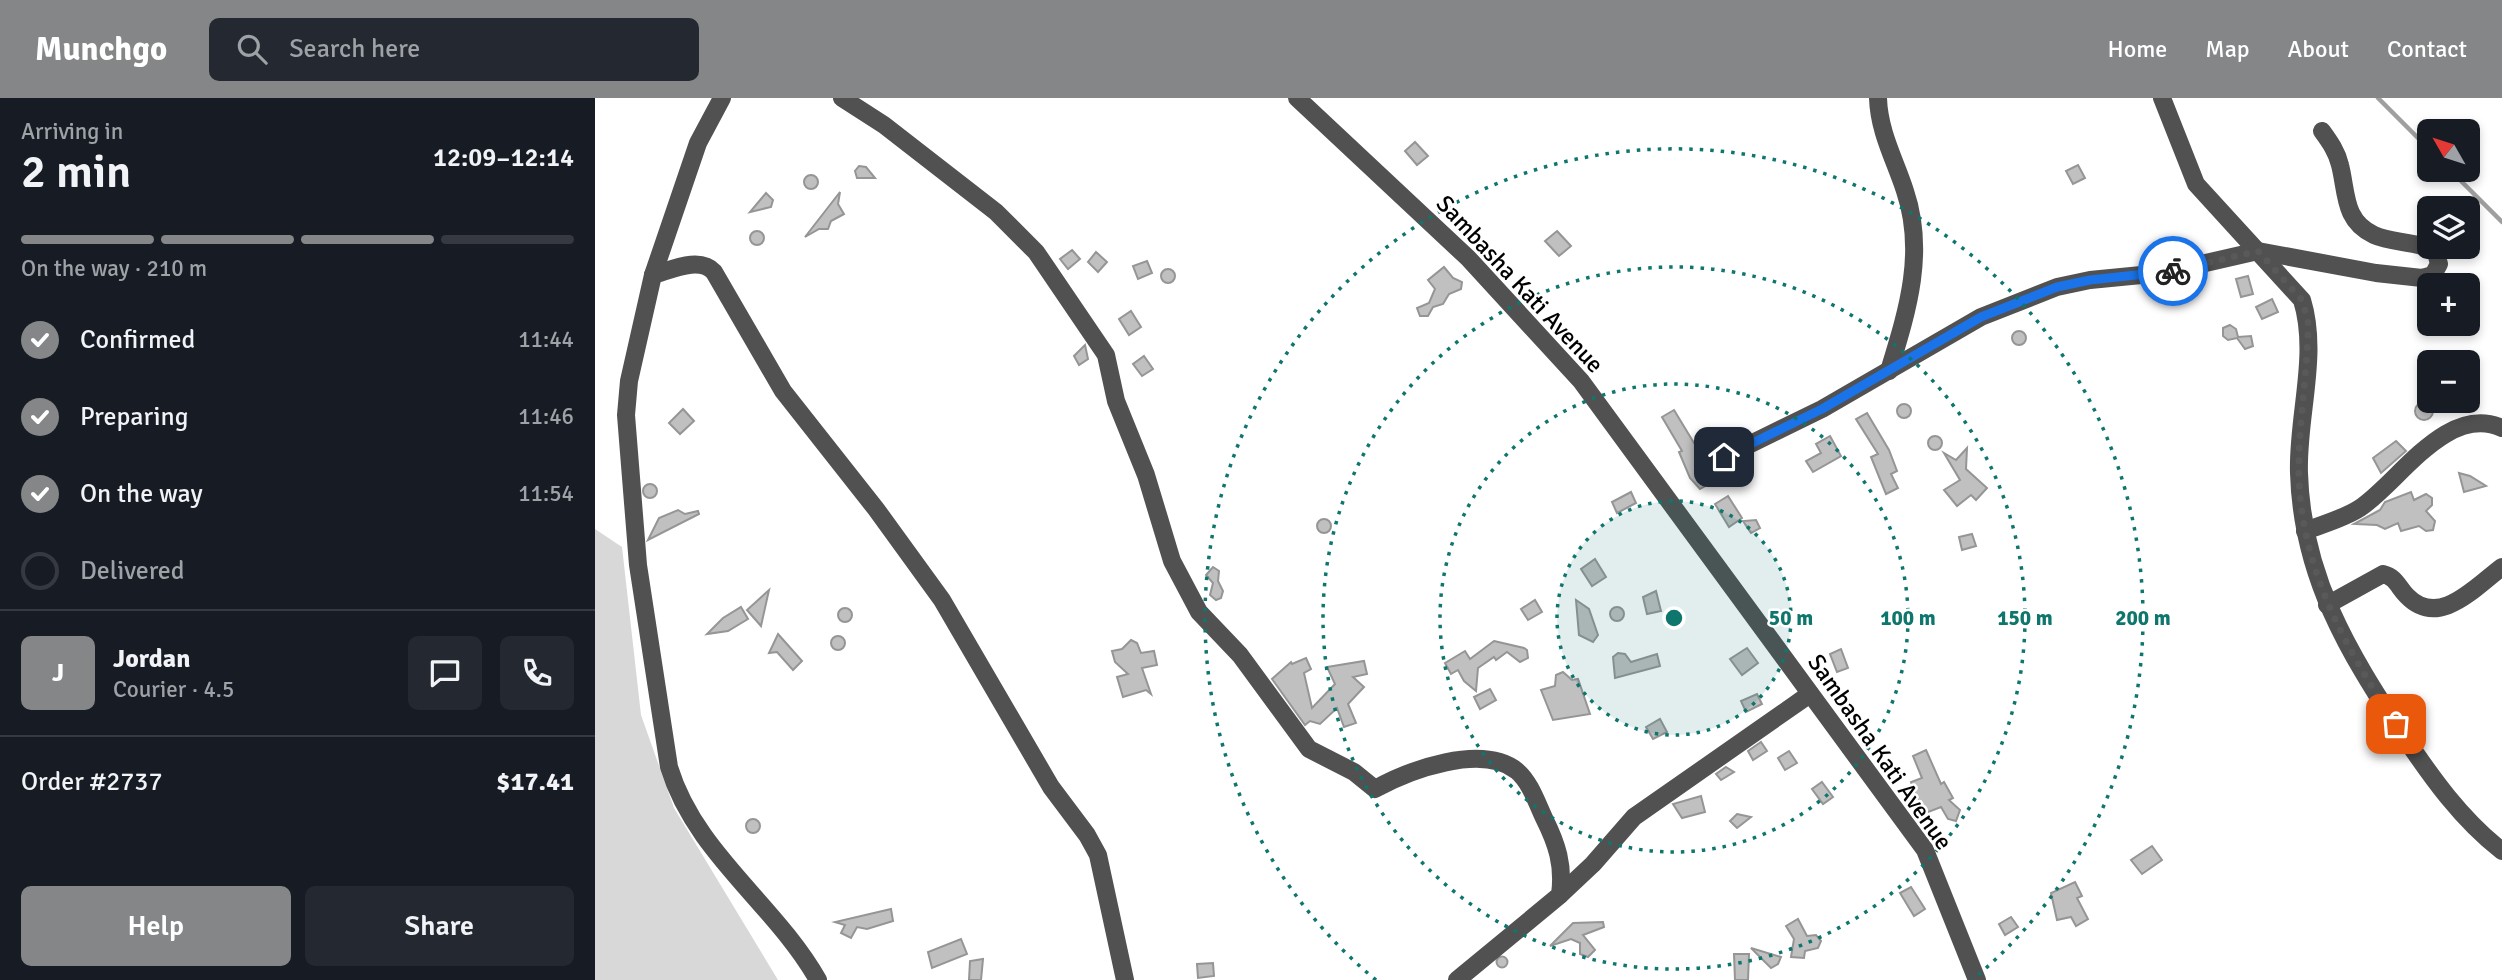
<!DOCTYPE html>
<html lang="en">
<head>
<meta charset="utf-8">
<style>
	body { margin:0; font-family:Signika,sans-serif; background:#242831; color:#f1f3f6; height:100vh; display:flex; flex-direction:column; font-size:26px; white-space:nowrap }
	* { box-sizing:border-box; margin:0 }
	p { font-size:23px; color:#9ea1a6 }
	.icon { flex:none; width:38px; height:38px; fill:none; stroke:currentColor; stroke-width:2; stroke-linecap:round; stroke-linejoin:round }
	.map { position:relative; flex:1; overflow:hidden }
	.panel { display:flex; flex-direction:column; background:#171b24; width:595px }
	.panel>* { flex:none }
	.needle { width:46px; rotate:309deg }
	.controls { position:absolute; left:1822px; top:21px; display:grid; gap:14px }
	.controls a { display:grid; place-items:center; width:63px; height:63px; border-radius:10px; background:#171b24; box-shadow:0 4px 10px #0003; font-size:35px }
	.pin { position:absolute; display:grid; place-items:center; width:60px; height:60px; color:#fff; margin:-30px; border-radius:14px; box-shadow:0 4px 10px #0006 }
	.courier { position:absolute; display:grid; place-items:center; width:70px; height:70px; margin:-35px; border:5px solid #1a73e8; border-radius:50%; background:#fff; color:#222; box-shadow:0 2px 9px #0007 }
	.headline em { font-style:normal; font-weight:600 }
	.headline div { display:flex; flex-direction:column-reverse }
	.headline { display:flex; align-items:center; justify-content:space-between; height:119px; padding:0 21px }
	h1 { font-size:46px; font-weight:600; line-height:52px }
	.bar { display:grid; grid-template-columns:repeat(4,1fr); gap:10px 7px; align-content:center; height:84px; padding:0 21px }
	.bar i { height:9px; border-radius:5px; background:#363941 }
	.bar .on { background:#858687 }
	.bar p { grid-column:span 4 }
	.line { display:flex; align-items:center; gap:18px; padding:0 21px; border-top:2px solid #363941 }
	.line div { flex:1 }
	.round { display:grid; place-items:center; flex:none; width:74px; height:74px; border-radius:10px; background:#242831 }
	ol { padding:0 21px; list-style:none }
	li { display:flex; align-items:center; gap:21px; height:77px }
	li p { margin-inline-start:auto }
	li .icon { padding:7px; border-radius:50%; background:#858687; color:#fff; stroke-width:4 }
	li:last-child { color:#9ea1a6 }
	li i { width:38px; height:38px; border:4px solid #363941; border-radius:50% }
	.primary-button { display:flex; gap:14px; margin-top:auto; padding:14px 21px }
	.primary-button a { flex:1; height:80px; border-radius:10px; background:#858687; color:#fff; font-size:28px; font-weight:600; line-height:80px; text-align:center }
	.primary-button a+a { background:#242831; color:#f1f3f6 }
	header { display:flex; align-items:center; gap:42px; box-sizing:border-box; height:98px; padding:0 35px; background:#858687; color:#fff }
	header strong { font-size:33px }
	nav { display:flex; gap:38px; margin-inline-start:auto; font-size:24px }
	.search { width:490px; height:63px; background:#242831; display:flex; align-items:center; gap:18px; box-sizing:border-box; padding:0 24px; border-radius:10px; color:#9ea1a6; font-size:26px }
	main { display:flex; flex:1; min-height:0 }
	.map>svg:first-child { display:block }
</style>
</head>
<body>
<header>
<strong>Munchgo</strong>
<div class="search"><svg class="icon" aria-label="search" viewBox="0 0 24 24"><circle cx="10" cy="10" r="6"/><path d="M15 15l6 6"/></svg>Search here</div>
<nav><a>Home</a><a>Map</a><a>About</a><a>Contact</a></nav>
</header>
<main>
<section class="panel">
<div class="headline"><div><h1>2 min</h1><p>Arriving in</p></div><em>12:09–12:14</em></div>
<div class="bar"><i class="on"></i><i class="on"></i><i class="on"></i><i></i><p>On the way · 210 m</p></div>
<ol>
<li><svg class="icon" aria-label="check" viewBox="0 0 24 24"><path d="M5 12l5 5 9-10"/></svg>Confirmed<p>11:44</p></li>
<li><svg class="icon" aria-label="check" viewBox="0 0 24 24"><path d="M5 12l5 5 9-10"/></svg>Preparing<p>11:46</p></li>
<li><svg class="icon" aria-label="check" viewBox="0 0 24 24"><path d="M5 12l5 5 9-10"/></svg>On the way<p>11:54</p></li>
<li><i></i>Delivered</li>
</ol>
<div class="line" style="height:126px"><b class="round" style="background:#858687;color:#fff">J</b><div><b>Jordan</b><p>Courier · 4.5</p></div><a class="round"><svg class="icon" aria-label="chat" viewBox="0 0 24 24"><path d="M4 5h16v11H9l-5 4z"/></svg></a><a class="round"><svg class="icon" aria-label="phone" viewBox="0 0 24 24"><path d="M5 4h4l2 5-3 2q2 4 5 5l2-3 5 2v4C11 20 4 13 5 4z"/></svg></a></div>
<div class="line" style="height:91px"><div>Order #2737</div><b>$17.41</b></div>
<div class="primary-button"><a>Help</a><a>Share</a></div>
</section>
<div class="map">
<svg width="1907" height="882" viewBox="0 0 1907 882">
	<rect width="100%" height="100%" fill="#fff"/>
	<path fill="#d8d8d8" d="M0,431L27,449L46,617L79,710L183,882H0Z"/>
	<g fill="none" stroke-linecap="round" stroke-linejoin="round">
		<g stroke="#9f9f9f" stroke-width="4.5">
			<path d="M1783,0L1834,51"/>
			<path d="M1855,72L1907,124"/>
		</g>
	</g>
	<g fill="#c0c0c0" stroke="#959595" stroke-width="2">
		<path d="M820,44L833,58L822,67L810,53Z"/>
		<path d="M1483,67L1490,80L1478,86L1471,73Z"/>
		<path d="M264,68L271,69L280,80H262L260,73Z"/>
		<circle cx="216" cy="84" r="7"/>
		<path d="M245,94L243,106L249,116L236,123L233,131H224L210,139Z"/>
		<path d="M171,95L178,102L176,109L155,114Z"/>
		<circle cx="162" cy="140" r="7"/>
		<path d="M962,133L976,148L964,158L950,143Z"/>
		<path d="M477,152L485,161L473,171L465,161Z"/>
		<path d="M501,154L512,164L503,174L493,164Z"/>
		<path d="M552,163L557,175L543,181L538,168Z"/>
		<path d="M849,169L858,180L867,184L866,191L854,196L848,206L838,209L833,218H825L822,210L834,205L840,191L833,182Z"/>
		<circle cx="573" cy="178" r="7"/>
		<path d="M1653,178L1658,196L1646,199L1641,181Z"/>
		<path d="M1677,201L1683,214L1667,221L1661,209Z"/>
		<path d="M536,213L546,229L534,237L524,221Z"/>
		<path d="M1635,227L1641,231L1643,239L1656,238L1658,248L1650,251L1642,240L1633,242L1628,238V230Z"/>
		<circle cx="1424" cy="240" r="7"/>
		<path d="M490,247L493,261L484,267L479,258Z"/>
		<path d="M549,258L558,271L547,278L538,266Z"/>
		<circle cx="1829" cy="313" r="9"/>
		<circle cx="1309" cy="313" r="7"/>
		<path d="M88,311L99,323L85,336L74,325Z"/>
		<path d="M1079,312L1102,350L1117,384L1105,391L1095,380L1084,354L1087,353L1067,319Z"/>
		<path d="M1272,315L1294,352L1302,373L1296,376L1303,390L1291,396L1276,359L1283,356L1261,321Z"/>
		<circle cx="1340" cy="345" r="7"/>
		<path d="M1235,338L1246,358L1218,374L1211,363L1226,355L1221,346Z"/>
		<path d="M1801,343L1811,353L1786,375L1778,360Z"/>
		<path d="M1372,350L1371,371L1392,390L1381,402L1376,397L1362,408L1349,392L1365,382L1349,355L1361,362Z"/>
		<path d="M1864,375L1875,378L1891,388L1869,394Z"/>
		<circle cx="55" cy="393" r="7"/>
		<path d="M1036,394L1041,405L1022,415L1017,404Z"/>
		<path d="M1816,394L1819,402L1831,396L1837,400V407L1831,413L1840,423L1838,432L1831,433L1824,428L1806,433L1803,425L1790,431L1782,427L1759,426L1785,412L1790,404Z"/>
		<path d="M1133,398L1147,420L1134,429L1120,406Z"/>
		<path d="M83,412L90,416L103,413L104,416L53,442L64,420Z"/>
		<circle cx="729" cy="428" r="7"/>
		<path d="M1161,422L1165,430L1156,435L1148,423Z"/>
		<path d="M1377,436L1381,448L1367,452L1364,439Z"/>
		<path d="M1000,461L1011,479L997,488L986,471Z"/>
		<path d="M618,469L624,473L623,483L628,493L626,500L621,502L615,497L618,485L611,477Z"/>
		<path d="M174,492L166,528L152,512Z"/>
		<path d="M1061,493L1066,513L1052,516L1048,499Z"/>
		<path d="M940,502L947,514L933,522L926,511Z"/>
		<path d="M981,502L994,511L1003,537L998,544L984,537Z"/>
		<circle cx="1022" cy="516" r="7"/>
		<path d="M146,509L153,521L133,533L112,536L128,520Z"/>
		<circle cx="250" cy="517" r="7"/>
		<path d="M183,536L207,563L198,572L182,554L174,555Z"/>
		<circle cx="243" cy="545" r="7"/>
		<path d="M536,542L542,545L546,555L559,553L562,567L547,570L556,596L551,592L528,599L522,579L533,576L520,564L517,553L527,551Z"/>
		<path d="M899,543L929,550L932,552L933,560L925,564L912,554L901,562L899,559L883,570L881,593L869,583L863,572L856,576L850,565L870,553L875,561Z"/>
		<path d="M1152,550L1163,565L1147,577L1135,561Z"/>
		<path d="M1246,551L1253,570L1242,574L1235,556Z"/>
		<path d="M1023,555L1030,556L1036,564L1062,556L1065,568L1020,580L1018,559Z"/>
		<path d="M711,560L716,571L709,575L717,610L740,586L732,569L769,563L772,576L758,579L769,589L753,606L761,625L749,629L742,610L725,626L715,623L710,627L677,581L696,564L697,566Z"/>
		<path d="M968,574L977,582L983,581L995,616L958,622L946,592L960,588L961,577Z"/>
		<path d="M895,591L901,602L885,611L879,599Z"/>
		<path d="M1162,596L1167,606L1151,614L1146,603Z"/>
		<path d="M1065,621L1072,634L1058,641L1051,629Z"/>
		<path d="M1166,644L1172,653L1158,662L1153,653Z"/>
		<path d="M1331,652L1346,686L1349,684L1358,700L1354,702L1365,712L1361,723L1353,721L1346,709L1328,716L1316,684L1327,680L1318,658Z"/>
		<path d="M1194,653L1202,665L1190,672L1183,660Z"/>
		<path d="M1131,669L1139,674L1126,682L1121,676Z"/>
		<path d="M1227,684L1238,699L1228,706L1217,691Z"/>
		<path d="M1106,698L1110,714L1087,720L1078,706Z"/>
		<path d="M1142,716L1156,719L1142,730L1135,723Z"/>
		<circle cx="158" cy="728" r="7"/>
		<path d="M1557,748L1567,762L1547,776L1536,762Z"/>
		<path d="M1480,784L1487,798L1482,800L1493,821L1481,828L1476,819L1462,822L1456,795Z"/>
		<path d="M1316,789L1330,811L1319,818L1305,795Z"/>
		<path d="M296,811L298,823L272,831L262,829L256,840L246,835L250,827L240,824Z"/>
		<path d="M1416,819L1423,829L1410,837L1404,826Z"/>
		<path d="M1203,821L1212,838L1221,837L1226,843L1223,850L1210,853L1209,860L1196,859L1199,841L1191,828Z"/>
		<path d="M1008,824L1009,829L988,837L1000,852L993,859L985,856V845L976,841L955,848L978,825Z"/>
		<path d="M366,841L372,856L337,870L333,854Z"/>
		<path d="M1156,850L1186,859L1183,866L1176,870Z"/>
		<path d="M1139,856H1154L1153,882H1140Z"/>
		<circle cx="907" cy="864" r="5.5"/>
		<path d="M388,861L386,882H374L375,863Z"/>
		<path d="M618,865L619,878L603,880L602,866Z"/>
	</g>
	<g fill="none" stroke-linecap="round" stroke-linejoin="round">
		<g stroke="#515151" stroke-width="18">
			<path d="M127,0L103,45L58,177L34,283L31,317L43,467L74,669C100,755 180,806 223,882"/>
			<path d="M247,0L289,27L401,114L441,154L511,257L521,303L551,377L577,463L604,514L645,557L714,651L759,674L780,691C814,672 887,645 922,673C935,684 942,705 949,720C962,746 969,767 965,797L862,882"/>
			<path d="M702,0L873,160L986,283L1330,752L1382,882"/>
			<path d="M1283,0C1284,34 1300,62 1310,93C1331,155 1312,214 1294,273"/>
			<path d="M1567,0L1601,86L1707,202C1724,257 1702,319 1704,375C1707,478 1753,554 1808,637C1837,680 1866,721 1907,753"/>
			<path d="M58,177C76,172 105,158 119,174L188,293L281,411L347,502L456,689L492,737L503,757L530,882"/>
			<path d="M1129,359L1227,311L1386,219L1462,189L1495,182L1567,175L1663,153L1781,175L1827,180L1838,177L1844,166L1841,155C1823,142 1799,146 1779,137C1748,123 1752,94 1745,67C1742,54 1735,44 1727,33"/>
			<path d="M1710,433C1728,426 1748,421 1765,410C1804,384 1852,305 1907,330"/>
			<path d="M1732,507L1788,476C1801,479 1803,489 1812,498C1844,531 1880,489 1907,469"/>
			<path d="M965,797L998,766L1039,719L1215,596"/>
		</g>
	</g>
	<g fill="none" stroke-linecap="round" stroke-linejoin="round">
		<path stroke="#595959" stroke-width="7" stroke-dasharray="0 12.6" d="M1578,173L1663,153L1707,202L1713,223C1713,269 1705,315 1704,361C1701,461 1747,545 1801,626"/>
		<path stroke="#1a73e8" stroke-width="9" d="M1129,359L1227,311L1386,219L1462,189L1495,182L1578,173"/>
	</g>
	<circle cx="1079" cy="520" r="117" fill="#0f766e" fill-opacity=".12"/>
	<g fill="none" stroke="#0f766e" stroke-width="3.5" stroke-dasharray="3.5 7">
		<circle cx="1079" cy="520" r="117"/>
		<circle cx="1079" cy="520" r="234"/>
		<circle cx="1079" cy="520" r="351"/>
		<path d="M781 882A469 469 0 1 1 1377 882"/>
	</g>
	<g text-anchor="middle" stroke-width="5" stroke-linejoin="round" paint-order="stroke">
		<g font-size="24" fill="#000" stroke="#fff">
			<text transform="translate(925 186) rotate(47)" y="8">Sambasha Kati Avenue</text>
			<text transform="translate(1285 654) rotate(55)" y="8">Sambasha Kati Avenue</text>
		</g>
	</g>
	<circle cx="1079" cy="520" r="10" fill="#0f766e" stroke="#fff" stroke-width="3.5"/>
	<g font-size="21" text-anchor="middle" font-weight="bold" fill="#0f766e" stroke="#fff" stroke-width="5" stroke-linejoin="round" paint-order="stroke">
		<text x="1196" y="527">50 m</text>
		<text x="1313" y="527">100 m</text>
		<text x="1430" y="527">150 m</text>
		<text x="1548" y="527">200 m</text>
	</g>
</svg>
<div class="controls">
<a><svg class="needle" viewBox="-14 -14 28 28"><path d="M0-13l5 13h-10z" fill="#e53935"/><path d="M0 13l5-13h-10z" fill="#9ea1a6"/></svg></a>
<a><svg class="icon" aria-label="layers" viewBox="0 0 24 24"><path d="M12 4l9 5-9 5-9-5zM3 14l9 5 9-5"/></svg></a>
<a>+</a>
<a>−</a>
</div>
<div class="pin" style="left:1801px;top:626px;background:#ea580c"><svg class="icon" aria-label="bag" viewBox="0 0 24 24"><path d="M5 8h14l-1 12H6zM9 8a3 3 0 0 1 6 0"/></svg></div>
<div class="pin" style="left:1129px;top:359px;background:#1f2937"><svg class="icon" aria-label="home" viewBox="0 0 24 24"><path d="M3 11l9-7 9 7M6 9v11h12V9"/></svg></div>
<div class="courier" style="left:1578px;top:173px"><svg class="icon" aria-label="bike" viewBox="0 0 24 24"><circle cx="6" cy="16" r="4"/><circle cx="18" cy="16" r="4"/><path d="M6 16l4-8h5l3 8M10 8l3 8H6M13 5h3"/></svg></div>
</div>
</main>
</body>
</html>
